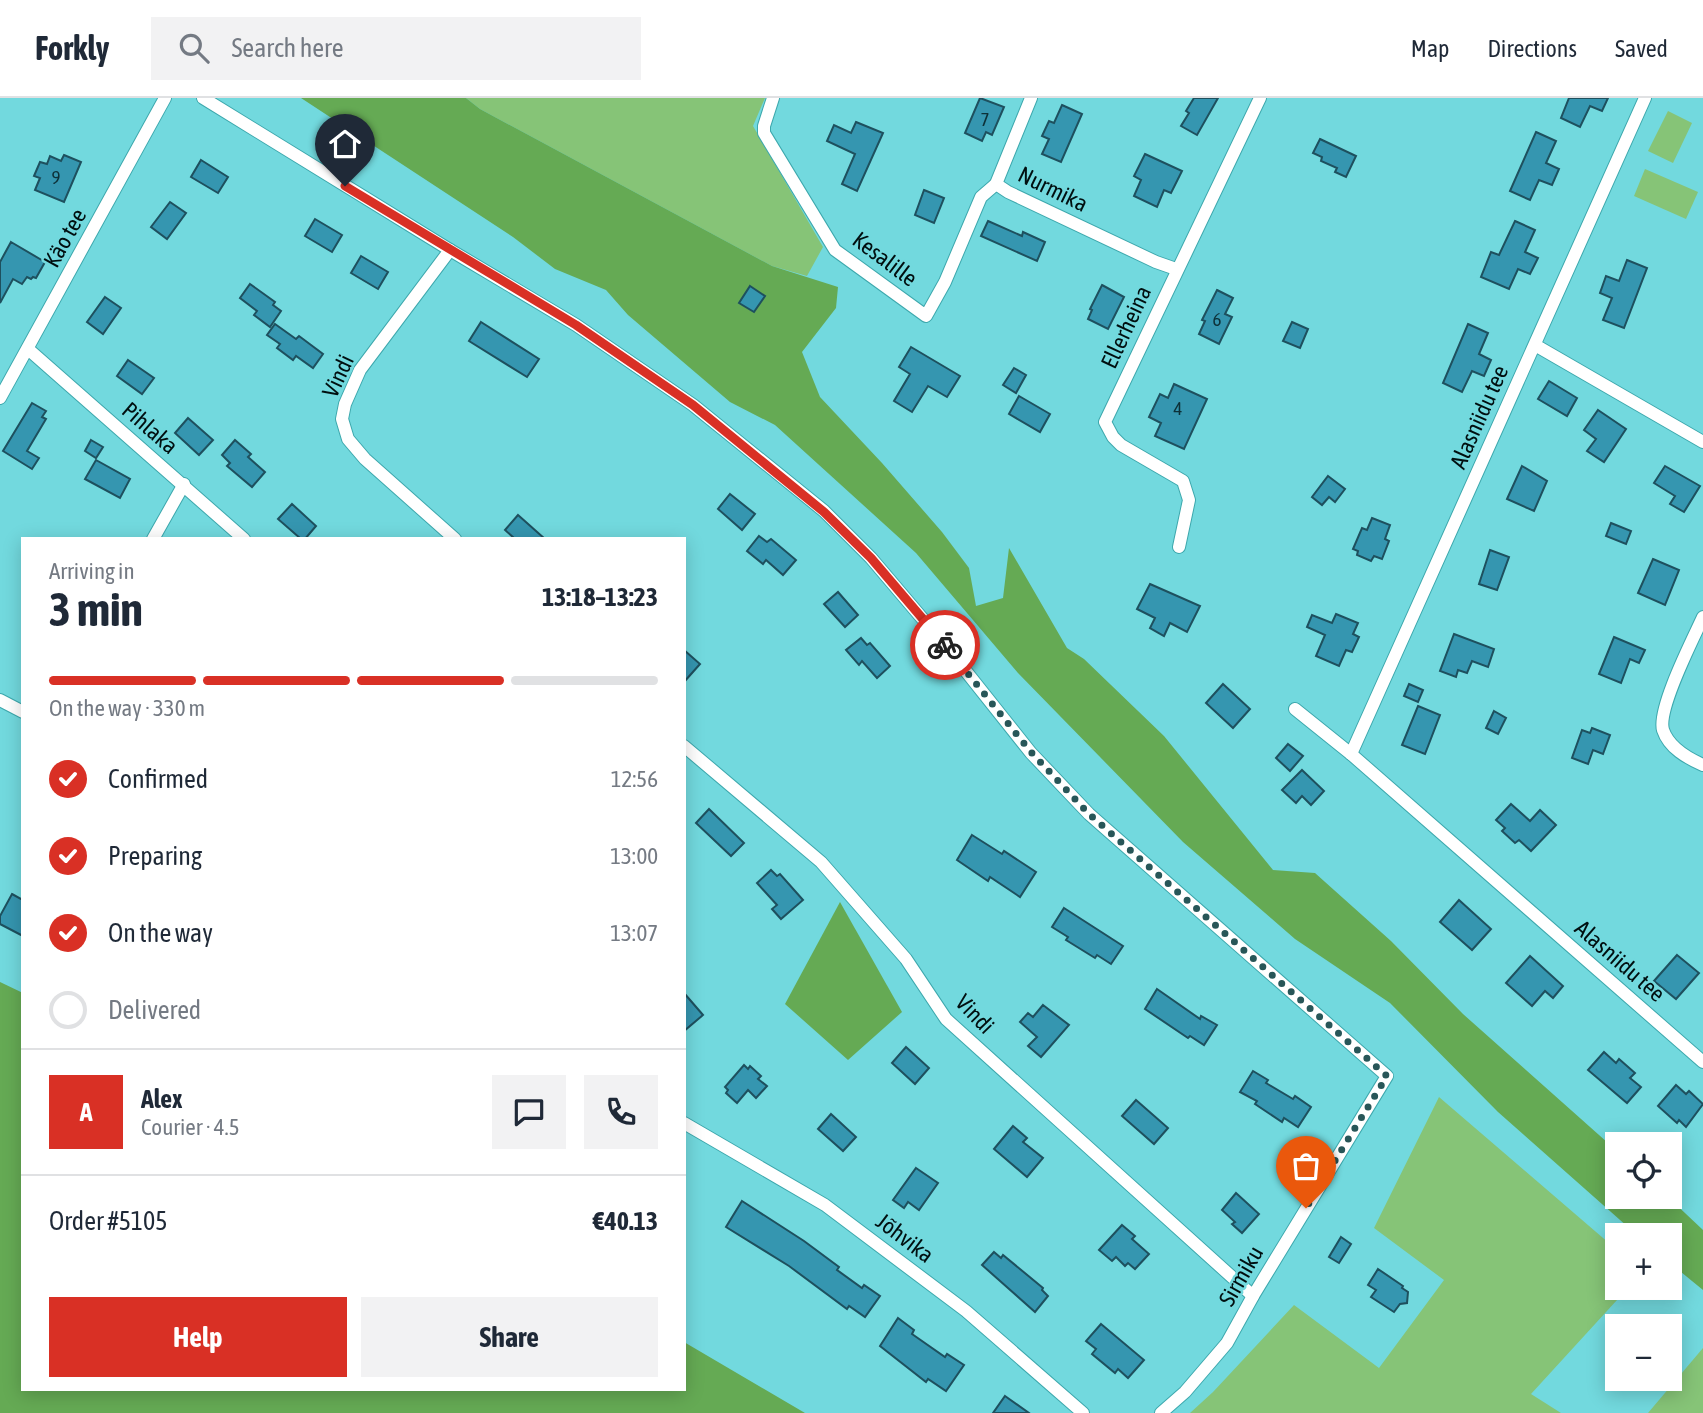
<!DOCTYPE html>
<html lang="en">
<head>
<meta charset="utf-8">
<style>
	body { margin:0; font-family:"Asap Condensed",sans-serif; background:#f2f2f3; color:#1f2937; height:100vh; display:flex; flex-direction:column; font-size:26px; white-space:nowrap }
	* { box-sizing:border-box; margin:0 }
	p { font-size:23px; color:#747a83 }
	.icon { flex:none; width:38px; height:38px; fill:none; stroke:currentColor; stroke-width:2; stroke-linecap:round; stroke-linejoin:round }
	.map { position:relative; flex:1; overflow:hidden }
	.sheet { position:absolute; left:21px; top:439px; width:665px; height:854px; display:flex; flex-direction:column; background:#fff; border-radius:0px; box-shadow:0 4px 18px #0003 }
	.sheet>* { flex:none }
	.controls { position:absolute; left:1605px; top:1034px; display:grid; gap:14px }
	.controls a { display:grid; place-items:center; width:77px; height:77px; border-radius:0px; background:#fff; box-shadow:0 4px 18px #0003; font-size:35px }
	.pin { position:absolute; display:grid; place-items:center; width:60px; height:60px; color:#fff; margin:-72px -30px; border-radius:50% 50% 50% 0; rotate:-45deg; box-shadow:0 0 7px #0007 }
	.pin .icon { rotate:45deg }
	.courier { position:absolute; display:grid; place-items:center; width:70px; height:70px; margin:-35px; border:5px solid #d93025; border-radius:50%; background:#fff; color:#222; box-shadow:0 2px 9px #0007 }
	.summary em { font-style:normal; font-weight:700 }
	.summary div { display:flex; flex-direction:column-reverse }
	.summary { display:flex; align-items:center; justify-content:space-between; height:119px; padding:0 28px }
	h1 { font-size:46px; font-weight:700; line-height:52px }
	.bar { display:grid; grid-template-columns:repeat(4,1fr); gap:10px 7px; align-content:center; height:84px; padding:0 28px }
	.bar i { height:9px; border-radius:5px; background:#e0e1e3 }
	.bar .current { background:#d93025 }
	.bar p { grid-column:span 4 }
	.line { display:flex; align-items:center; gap:18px; padding:0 28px; border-top:2px solid #e0e1e3 }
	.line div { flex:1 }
	.round { display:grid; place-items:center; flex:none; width:74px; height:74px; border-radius:0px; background:#f2f2f3 }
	ol { padding:0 28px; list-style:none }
	li { display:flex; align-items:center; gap:21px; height:77px }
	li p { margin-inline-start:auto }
	li .icon { padding:7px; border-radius:50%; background:#d93025; color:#fff; stroke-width:4 }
	li:last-child { color:#747a83 }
	li i { width:38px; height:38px; border:4px solid #e0e1e3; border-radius:50% }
	.primary-button { display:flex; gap:14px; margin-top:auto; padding:14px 28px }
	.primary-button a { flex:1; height:80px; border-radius:0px; background:#d93025; color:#fff; font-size:28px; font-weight:700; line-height:80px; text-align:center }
	.primary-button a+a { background:#f2f2f3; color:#1f2937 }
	header { display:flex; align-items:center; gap:42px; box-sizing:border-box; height:98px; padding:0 35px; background:#fff; border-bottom:2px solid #e0e1e3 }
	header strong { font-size:33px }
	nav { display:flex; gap:38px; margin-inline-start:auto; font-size:24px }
	.search { width:490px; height:63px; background:#f2f2f3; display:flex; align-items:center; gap:18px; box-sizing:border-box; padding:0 24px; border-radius:0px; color:#747a83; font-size:26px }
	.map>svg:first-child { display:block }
</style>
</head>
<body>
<header>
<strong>Forkly</strong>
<div class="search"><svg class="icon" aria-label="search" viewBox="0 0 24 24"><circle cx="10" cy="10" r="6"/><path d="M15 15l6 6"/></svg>Search here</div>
<nav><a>Map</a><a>Directions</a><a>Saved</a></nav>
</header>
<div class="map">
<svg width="1703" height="1315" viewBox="0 0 1703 1315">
	<rect width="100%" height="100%" fill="#72d9de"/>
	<g fill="#86c477">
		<path d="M466,0H765L753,28L823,149L807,178L772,168L480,11Z"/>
		<path d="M1668,13L1692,25L1673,65L1648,53Z"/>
		<path d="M1645,71L1698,94L1686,121L1634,98Z"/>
		<path d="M1439,999L1617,1152V1190H1628L1531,1296L1561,1315H1190L1213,1294L1294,1207L1379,1270L1444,1182L1374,1130Z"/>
		<path d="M1703,1250V1315H1648Z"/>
	</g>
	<g fill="#65aa54">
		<path d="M301,0H466L480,11L772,168L838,189L836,210L802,254L820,299L882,365L942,434L969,470L976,508L1003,500L1009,450L1067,550L1084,561L1164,638L1273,772L1315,775L1391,843L1463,916L1617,1053V1099H1668L1703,1132V1192L1670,1165V1138L1637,1137L1498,1014L1390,905L1295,841L1183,744L1018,575L916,455L775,327L730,304L628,217L606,192L555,171L513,139Z"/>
		<path d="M840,804L902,914L848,962L785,906Z"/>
		<path d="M0,884L23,895V1292H684V1244L805,1315H0Z"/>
	</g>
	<g fill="#3596b0" stroke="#1e505e" stroke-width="2">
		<path d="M980,0L1004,9L992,37L986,34L982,43L965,35Z"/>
		<path d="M1194,0H1218L1197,37L1181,28L1189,15L1186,13Z"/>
		<path d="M1569,0H1608L1602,13L1590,8L1580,29L1561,20Z"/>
		<path d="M1062,7L1082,16L1061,64L1042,56L1049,41L1042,38L1049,23L1054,25Z"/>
		<path d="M856,24L883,35L857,93L842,86L855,56L827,43L834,27L851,35Z"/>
		<path d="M1536,34L1556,43L1546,65L1559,71L1552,87L1539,82L1530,102L1510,93Z"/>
		<path d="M1320,41L1356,58L1346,79L1335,74L1337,70L1321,63L1322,59L1313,55Z"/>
		<path d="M1145,56L1182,73L1171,95L1164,92L1157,109L1134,98L1141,82L1134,78Z"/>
		<path d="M64,57L81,64L64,104L35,92L40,80L34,78L40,64L47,66L50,58L61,63Z"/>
		<path d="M201,62L228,79L218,95L191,79Z"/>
		<path d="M924,92L944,100L934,125L915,117Z"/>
		<path d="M170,104L186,115L167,141L151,129Z"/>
		<path d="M315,121L342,137L332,154L305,138Z"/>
		<path d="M988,123L1022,138L1023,134L1045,144L1037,163L981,138Z"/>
		<path d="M1515,123L1535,132L1525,154L1538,160L1530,176L1518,171L1509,191L1481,179L1491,154L1499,157Z"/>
		<path d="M11,144L45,164L36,180L33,179L31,181L27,179L22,186L13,181L0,205V164Z"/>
		<path d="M361,158L388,174L378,191L351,175Z"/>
		<path d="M1627,162L1647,170L1624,230L1603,222L1612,200L1600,195L1606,178L1619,183Z"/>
		<path d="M250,186L275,204L273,207L281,213L270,229L254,217L257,213L240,200Z"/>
		<path d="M1102,187L1124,199L1108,231L1088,221L1092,212L1090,211Z"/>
		<path d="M750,188L765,198L754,214L739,205Z"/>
		<path d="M1217,192L1233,200L1225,216L1232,219L1219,246L1199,236L1205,223L1202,222Z"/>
		<path d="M105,199L121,210L103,236L87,224Z"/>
		<path d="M481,224L539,261L527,279L469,243Z"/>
		<path d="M1292,224L1308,231L1300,250L1283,243Z"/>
		<path d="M275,226L296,241L299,238L323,256L313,270L296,258L293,262L277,250L280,246L267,237Z"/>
		<path d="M1468,226L1488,235L1479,256L1491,262L1484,278L1472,273L1462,294L1443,285Z"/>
		<path d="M911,249L960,278L947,299L928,288L912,314L894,303L910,276L899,269Z"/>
		<path d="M128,262L154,280L142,296L117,278Z"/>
		<path d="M1014,270L1026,277L1016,295L1003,287Z"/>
		<path d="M1549,283L1577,300L1567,318L1538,301Z"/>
		<path d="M1174,286L1207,301L1184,351L1155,338L1161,325L1149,319L1160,296L1168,300Z"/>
		<path d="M1019,298L1050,316L1040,334L1009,316Z"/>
		<path d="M32,305L46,313L42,319L46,321L27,353L39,360L32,371L3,353Z"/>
		<path d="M1598,312L1626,331L1604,364L1587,353L1596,341L1584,332Z"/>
		<path d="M188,320L213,342L199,357L175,335Z"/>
		<path d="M91,342L103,349L96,360L85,353Z"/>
		<path d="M235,342L251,356L248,359L265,374L252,389L227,368L230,365L222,357Z"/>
		<path d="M96,362L130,381L120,400L85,381Z"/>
		<path d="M1522,368L1547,383L1534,413L1507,401Z"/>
		<path d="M1665,368L1700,388L1684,414L1670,406L1675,398L1654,385Z"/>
		<path d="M1328,378L1345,391L1335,404L1329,399L1322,407L1312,399Z"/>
		<path d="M730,396L755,416L742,432L718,411Z"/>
		<path d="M292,406L316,428L305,441H301L278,421Z"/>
		<path d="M518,417L545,441H515L505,432Z"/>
		<path d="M1372,420L1390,427L1385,441L1389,443L1382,461L1374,458L1371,463L1357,457L1358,453L1353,451L1362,430L1367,432Z"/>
		<path d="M1611,425L1631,433L1626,446L1606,438Z"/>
		<path d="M759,438L767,444L771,441L796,462L783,477L766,462L763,466L747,453Z"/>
		<path d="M1490,452L1509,459L1497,492L1479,486Z"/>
		<path d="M1653,461L1679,472L1665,507L1638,495Z"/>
		<path d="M1150,486L1200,508L1187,534L1170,525L1164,538L1150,530L1155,520L1137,511Z"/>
		<path d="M838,494L858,517L845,529L824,506Z"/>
		<path d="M1336,516L1358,525L1353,536L1359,539L1352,554L1346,552L1339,568L1316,558L1325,537L1307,529L1312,517L1332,525Z"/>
		<path d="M1454,536L1494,551L1488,569L1472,563L1467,575L1458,572L1456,579L1440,573Z"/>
		<path d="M1614,539L1645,552L1639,565L1630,561L1621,585L1599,576Z"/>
		<path d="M861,540L867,547L870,545L890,568L877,580L862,563L859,567L846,552Z"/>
		<path d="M684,552L700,566L684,584Z"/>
		<path d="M1223,586L1250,611L1233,630L1206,605Z"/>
		<path d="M1409,586L1423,592L1418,604L1404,598Z"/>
		<path d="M1418,608L1440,617L1425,656L1402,647Z"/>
		<path d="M1494,613L1506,620L1498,636L1486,630Z"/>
		<path d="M1592,630L1610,637L1603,656L1593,652L1588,666L1572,660L1582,632L1590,635Z"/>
		<path d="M1288,646L1303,658L1290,673L1276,660Z"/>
		<path d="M1302,672L1324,693L1311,707L1302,698L1296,705L1282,692Z"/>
		<path d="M1511,706L1530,723L1540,712L1556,727L1531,753L1519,742L1515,745L1502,733L1505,730L1496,722Z"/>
		<path d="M709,711L744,745L731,758L696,725Z"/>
		<path d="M972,737L1002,756L1004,753L1036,774L1020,799L990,779L988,783L957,762Z"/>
		<path d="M771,772L777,778L780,776L803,802L781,821L772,811L777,807L757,785Z"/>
		<path d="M12,796L23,802V838L0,826V818Z"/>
		<path d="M1459,802L1491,831L1472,852L1440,824Z"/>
		<path d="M1064,810L1123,848L1111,866L1097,857L1095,860L1066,842L1068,839L1052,829Z"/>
		<path d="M1677,857L1699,875L1676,901L1654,883Z"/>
		<path d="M1530,858L1563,888L1553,900L1545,893L1532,908L1506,885Z"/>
		<path d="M1157,891L1200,921L1201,918L1217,927L1204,947L1190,938L1188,940L1145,911Z"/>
		<path d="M684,895L703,917L684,933Z"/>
		<path d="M1043,907L1069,927L1041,959L1028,948L1037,939L1020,924L1028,915L1033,919Z"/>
		<path d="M906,949L929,970L915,986L892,965Z"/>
		<path d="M1604,954L1616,965L1619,961L1635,975L1630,980L1641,989L1627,1005L1588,972Z"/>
		<path d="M744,967L748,971L750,968L761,978L758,981L767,988L756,1000L748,992L737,1005L726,995L728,992L725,989Z"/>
		<path d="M1253,973L1268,982L1266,985L1293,1001L1295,998L1311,1009L1298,1029L1284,1020L1282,1024L1255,1006L1257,1003L1240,994Z"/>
		<path d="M1676,987L1686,996L1689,993L1703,1006L1686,1029L1679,1022L1677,1025L1658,1008Z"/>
		<path d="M1136,1002L1168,1030L1154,1046L1122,1018Z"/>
		<path d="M831,1016L856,1039L843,1053L818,1031Z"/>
		<path d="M1013,1028L1027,1040L1023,1044L1043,1060L1027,1079L994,1051Z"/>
		<path d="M916,1070L938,1085L919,1112L908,1104L904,1110L893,1102Z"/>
		<path d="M1236,1095L1259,1116L1242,1135L1232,1126L1235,1124L1222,1112Z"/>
		<path d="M742,1103L804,1143L839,1169L837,1172L862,1190L864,1187L880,1198L865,1219L849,1208L847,1211L789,1168L726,1129Z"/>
		<path d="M1122,1127L1135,1138L1132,1141L1149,1156L1135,1171L1128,1165L1125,1168L1116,1159L1112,1163L1099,1152Z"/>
		<path d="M1341,1139L1351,1146L1339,1165L1329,1159Z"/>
		<path d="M994,1154L1001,1160L1003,1157L1043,1190L1042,1192L1048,1198L1035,1214L982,1167Z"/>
		<path d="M1378,1171L1403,1188L1402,1190L1408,1194L1407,1205L1400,1206L1394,1214L1371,1199L1376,1192L1368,1187Z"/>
		<path d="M898,1220L914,1232L912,1236L945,1259L947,1256L964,1267L946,1293L928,1281L926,1284L880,1248Z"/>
		<path d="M1101,1226L1144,1262L1128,1280L1118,1271L1115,1275L1092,1256L1096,1251L1086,1243Z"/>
		<path d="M1005,1298L1029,1315H993Z"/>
	</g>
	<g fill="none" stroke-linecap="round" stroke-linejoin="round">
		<g stroke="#3da8ad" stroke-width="14">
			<g id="minor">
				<path d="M203,0L450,152L576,227L693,307L824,413L871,460L949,552L1031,655L1089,716L1387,978L1253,1198L1227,1245L1185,1294L1161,1315"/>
				<path d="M773,0L764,28V35L835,152L926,218L945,184L981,99L996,86"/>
				<path d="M1031,0L996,86L1008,94L1156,164L1176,171"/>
				<path d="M450,152L360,272L345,306L342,321L348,341L365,361L455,441"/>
				<path d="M1535,247L1703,344"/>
				<path d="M28,251L244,441"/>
				<path d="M0,300L165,0"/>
				<path d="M153,441L184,386"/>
				<path d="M1179,449L1189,402L1183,383L1121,347L1113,339L1105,324L1260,0"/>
				<path d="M1703,519C1693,541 1657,611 1663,632C1669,650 1687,660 1703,667"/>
				<path d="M0,602L23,614"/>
				<path d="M1295,611L1351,656L1703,964"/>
				<path d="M684,648L821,764L906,861L946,921L1253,1198"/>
				<path d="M1351,656L1645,0"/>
				<path d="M684,1025L825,1107L966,1213L1083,1315"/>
			</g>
		</g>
		<use href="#minor" stroke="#fff" stroke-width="12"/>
	</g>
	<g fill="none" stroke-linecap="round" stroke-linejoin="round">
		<path stroke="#285658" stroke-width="7" stroke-dasharray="0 12.6" d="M945,547L1031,654L1089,716L1387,978L1306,1110"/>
		<path stroke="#d93025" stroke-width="9" d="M345,88L576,227L693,307L824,414L871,460L945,547"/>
	</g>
	<g text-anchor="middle" stroke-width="5" stroke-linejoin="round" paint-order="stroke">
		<g font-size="19" fill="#0d3138">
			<text x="985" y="28">7</text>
			<text x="56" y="86">9</text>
			<text x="1217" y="228">6</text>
			<text x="1178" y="317">4</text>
		</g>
		<g font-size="23" fill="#000f10" stroke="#72d9de">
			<text transform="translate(1053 91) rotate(26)" y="8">Nurmika</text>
			<text transform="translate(65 140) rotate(-61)" y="8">Käo tee</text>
			<text transform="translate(885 161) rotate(37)" y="8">Kesalille</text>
			<text transform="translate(1126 229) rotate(-65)" y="8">Ellerheina</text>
			<text transform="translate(338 278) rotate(-65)" y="8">Vindi</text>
			<text transform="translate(1479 319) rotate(-66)" y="8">Alasniidu tee</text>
			<text transform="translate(150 330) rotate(41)" y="8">Pihlaka</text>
			<text transform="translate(1620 863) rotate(41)" y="8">Alasniidu tee</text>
			<text transform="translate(975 916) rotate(46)" y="8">Vindi</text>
			<text transform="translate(905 1140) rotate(37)" y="8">Jõhvika</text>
			<text transform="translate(1241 1178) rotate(-60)" y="8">Sirmiku</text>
		</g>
	</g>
</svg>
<div class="controls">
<a><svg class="icon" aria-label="locate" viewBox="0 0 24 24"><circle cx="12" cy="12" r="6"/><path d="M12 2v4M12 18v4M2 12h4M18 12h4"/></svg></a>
<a>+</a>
<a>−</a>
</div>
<div class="pin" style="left:1306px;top:1110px;background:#ea580c"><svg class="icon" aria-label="bag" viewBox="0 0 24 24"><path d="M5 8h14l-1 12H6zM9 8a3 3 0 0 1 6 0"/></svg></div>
<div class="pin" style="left:345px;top:88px;background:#1f2937"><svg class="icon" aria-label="home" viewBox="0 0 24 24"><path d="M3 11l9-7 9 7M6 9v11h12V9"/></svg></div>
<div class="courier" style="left:945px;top:547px"><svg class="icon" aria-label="bike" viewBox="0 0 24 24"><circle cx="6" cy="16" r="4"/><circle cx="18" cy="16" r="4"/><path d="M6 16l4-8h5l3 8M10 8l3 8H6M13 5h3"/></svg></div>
<section class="sheet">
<div class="summary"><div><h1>3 min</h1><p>Arriving in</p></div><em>13:18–13:23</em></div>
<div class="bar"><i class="current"></i><i class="current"></i><i class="current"></i><i></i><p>On the way · 330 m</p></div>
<ol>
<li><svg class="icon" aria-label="check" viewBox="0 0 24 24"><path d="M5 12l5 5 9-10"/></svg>Confirmed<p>12:56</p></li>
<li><svg class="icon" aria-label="check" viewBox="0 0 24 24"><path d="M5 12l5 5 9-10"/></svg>Preparing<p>13:00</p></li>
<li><svg class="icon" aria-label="check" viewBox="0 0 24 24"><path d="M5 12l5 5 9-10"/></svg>On the way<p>13:07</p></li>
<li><i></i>Delivered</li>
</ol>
<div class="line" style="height:126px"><b class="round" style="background:#d93025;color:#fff">A</b><div><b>Alex</b><p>Courier · 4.5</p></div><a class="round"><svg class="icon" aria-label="chat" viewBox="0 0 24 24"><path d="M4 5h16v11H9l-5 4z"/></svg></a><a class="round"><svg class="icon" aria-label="phone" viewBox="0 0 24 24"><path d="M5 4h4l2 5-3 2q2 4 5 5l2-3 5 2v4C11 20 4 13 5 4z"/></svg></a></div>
<div class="line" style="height:91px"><div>Order #5105</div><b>€40.13</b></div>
<div class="primary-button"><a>Help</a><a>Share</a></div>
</section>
</div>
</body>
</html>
